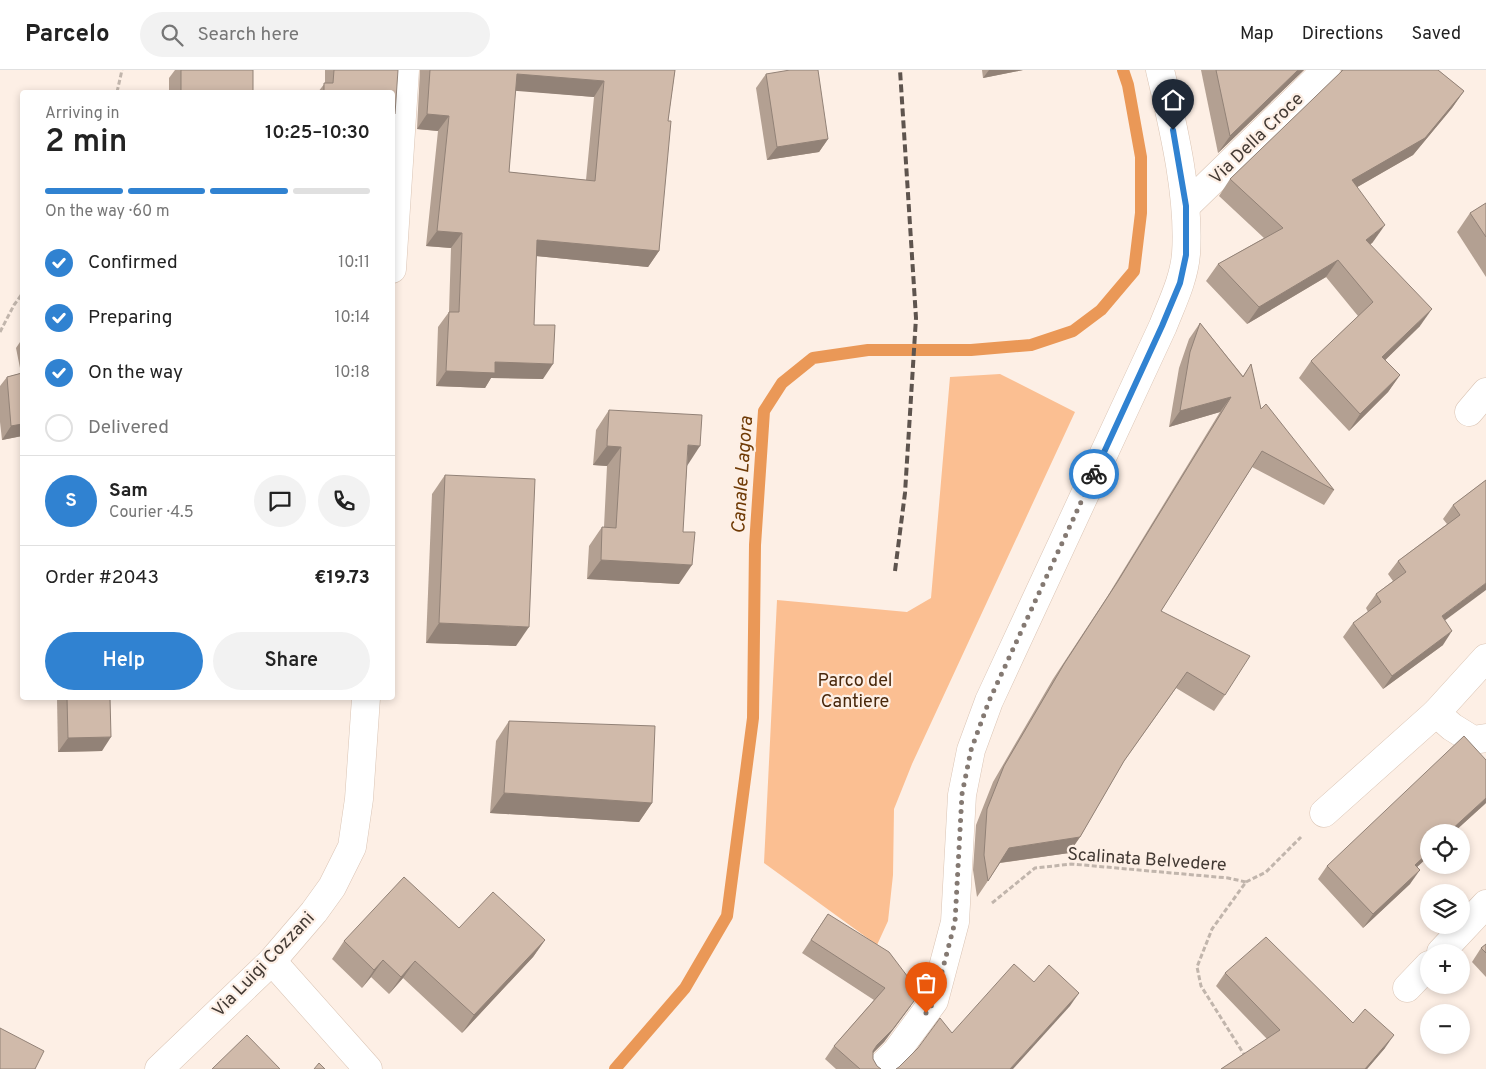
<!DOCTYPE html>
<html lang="en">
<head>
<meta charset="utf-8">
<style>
	body { margin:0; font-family:Overpass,sans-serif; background:#f2f2f2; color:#222; height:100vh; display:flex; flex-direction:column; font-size:19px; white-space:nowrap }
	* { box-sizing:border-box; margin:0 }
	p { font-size:16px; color:#767676 }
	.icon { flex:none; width:28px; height:28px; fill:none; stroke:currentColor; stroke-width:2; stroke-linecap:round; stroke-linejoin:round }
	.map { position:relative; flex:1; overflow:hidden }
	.panel { position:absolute; left:20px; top:20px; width:375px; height:610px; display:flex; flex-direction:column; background:#fff; border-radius:5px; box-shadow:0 2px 8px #0003 }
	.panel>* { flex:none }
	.controls { position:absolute; left:1420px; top:754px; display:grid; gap:10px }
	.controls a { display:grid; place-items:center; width:50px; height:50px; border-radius:50%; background:#fff; box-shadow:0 2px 8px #0003; font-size:25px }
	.pin { position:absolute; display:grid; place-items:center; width:42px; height:42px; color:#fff; margin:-51px -21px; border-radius:50% 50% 50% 0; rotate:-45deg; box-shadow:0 0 5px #0007 }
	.pin .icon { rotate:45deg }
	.courier { position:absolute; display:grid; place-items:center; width:50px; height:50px; margin:-25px; border:4px solid #3082d1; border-radius:50%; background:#fff; color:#222; box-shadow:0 1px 6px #0007 }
	.head em { font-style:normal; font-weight:600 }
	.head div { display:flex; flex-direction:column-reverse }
	.head { display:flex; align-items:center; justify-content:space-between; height:85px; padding:0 25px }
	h1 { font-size:32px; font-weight:600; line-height:38px }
	.bar { display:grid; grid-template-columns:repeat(4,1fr); gap:8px 5px; align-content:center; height:60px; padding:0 25px }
	.bar i { height:6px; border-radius:4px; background:#e0e0e0 }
	.bar .active { background:#3082d1 }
	.bar p { grid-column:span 4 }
	.line { display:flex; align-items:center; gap:12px; padding:0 25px; border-top:1px solid #e0e0e0 }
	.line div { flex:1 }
	.round { display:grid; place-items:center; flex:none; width:52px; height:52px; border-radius:26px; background:#f2f2f2 }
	ol { padding:0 25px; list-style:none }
	li { display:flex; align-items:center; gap:15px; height:55px }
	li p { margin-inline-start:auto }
	li .icon { padding:5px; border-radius:50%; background:#3082d1; color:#fff; stroke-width:4 }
	li:last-child { color:#767676 }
	li i { width:28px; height:28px; border:2px solid #e0e0e0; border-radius:50% }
	.button { display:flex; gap:10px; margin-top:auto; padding:10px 25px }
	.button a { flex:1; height:58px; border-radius:30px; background:#3082d1; color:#fff; font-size:20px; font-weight:600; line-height:58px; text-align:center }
	.button a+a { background:#f2f2f2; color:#222 }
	header { display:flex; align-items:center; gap:30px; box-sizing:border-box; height:70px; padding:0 25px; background:#fff; border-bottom:1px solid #e0e0e0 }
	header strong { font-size:24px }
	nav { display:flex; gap:28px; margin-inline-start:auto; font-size:18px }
	.search { width:350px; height:45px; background:#f2f2f2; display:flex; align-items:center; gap:12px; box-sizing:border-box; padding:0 18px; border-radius:28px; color:#767676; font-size:19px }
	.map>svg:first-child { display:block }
</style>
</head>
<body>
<header>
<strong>Parcelo</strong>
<div class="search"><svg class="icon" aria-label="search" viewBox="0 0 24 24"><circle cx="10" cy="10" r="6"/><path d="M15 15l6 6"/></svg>Search here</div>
<nav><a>Map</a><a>Directions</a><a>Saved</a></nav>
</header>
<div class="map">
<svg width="1486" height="999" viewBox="0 0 1486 999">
	<rect width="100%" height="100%" fill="#fdefe5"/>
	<path fill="#fbbf92" d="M1000,304L1075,342L912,694L894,739L893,805L888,851L877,875L764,793L777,530L907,542L931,528L950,307Z"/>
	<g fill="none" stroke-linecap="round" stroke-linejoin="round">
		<path stroke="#ea9857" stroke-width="12" d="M615,999L685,918L727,846L753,648L755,475L764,341L782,313L813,288L868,280H971L1031,275L1073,261L1101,240L1134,201L1141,143V87L1128,15L1123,0"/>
		<g stroke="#dac4b4" stroke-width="29">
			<g id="street">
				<path d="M1186,136L1326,0"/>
				<path d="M392,199L405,0"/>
				<path d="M1469,342L1486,322"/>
				<path d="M1436,643L1452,657L1473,670L1486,668"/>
				<path d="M1324,743L1436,643L1486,588"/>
				<path d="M1441,882L1486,834"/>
				<path d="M272,891L368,999"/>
				<path d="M1407,918L1429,895"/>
				<path d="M159,999L272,891L314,842L332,817L352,777L359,729L366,628"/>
			</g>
		</g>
		<g stroke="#dac4b4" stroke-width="29">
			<path id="secondary" d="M879,999L896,982L934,931L955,852L962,725L971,680L989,631L1163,256C1172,233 1184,209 1186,184C1190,126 1173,56 1160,0"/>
		</g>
		<g stroke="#c1b5ac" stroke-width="3" stroke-dasharray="5 2.5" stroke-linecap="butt">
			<path d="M117,22L122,0"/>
			<path d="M0,262L14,235L22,224"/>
			<path d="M1246,812L1266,802L1301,767"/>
			<path d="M992,833L1035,798L1072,794L1228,808L1246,812L1212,859L1197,897L1201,916L1245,986"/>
		</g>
		<use href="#street" stroke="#fff" stroke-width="28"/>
		<use href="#secondary" stroke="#fff" stroke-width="28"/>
		<path stroke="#5e544e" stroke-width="4" stroke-dasharray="8 4" stroke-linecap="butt" d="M895,501L905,423L916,248L900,0"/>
	</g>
	<g fill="#b3a092" fill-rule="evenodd">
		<path d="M175,0H253V22H169V8Z"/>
		<path d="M325,0H398L392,22H318L325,13Z"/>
		<path d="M420,0H675L668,51L659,181L648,197L536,186L534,255L543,309L491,308L485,318L436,316L438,257L449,242L451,178L426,176L438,61L417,59ZM515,20L594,27L586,110L509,102Z"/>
		<path d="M982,0H1023L983,8Z"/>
		<path d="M1201,0H1304L1218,83Z"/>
		<path d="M1341,0H1438L1464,21L1452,38L1413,85L1357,117L1373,172L1370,175L1420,256L1385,290L1400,305L1388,322L1349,361L1299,308L1311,291L1358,246L1326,207L1247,254L1206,211L1218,194L1264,168L1219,126L1230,109L1341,2Z"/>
		<path d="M766,4L828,69L819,82L767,90L756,18Z"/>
		<path d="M1486,133V207L1457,162L1470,143Z"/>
		<path d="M1200,253L1243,306L1251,294L1261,339L1334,420L1324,435L1252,397L1161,541L1225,625L1214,641L1176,618L1124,691L1080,767L1069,783L1000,793L977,827L973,800L976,755L993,712L1053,609L1107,527L1220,342L1169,357L1179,298L1189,269Z"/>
		<path d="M22,269V366L2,370L0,352V316L7,307L21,303L16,278Z"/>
		<path d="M609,340L687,396L679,514L587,509L589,476L602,457H604L607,396L593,395L596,360Z"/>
		<path d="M445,405L516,576L426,573L432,424Z"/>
		<path d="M1486,410L1445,550L1443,575L1383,619L1343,567L1353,553L1368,542L1366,538L1376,524L1393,511L1388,504L1398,491L1447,454L1443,449L1453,435Z"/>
		<path d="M57,628H110L102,681L58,682Z"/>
		<path d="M509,651L652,733L639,752L490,743L496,671Z"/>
		<path d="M1486,733L1454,762H1429V786L1417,797L1410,814L1363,858L1318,809L1327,796Z"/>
		<path d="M828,844L911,936L884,972L873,983V989L877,996L881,999H836L825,989L834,976L874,930L802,883Z"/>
		<path d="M459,858L545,870L533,887L462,963L403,908L389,924L371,907L362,918L332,889L344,871Z"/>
		<path d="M1486,874V907L1472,892L1481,878Z"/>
		<path d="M1225,903L1353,953L1385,978L1367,999H1221L1267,969L1216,916Z"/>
	</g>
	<g fill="#928277">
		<path d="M989,0H1023L983,8Z"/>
		<path d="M1298,0H1304L1218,83L1230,66Z"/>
		<path d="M517,4L604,11L594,27L506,20Z"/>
		<path d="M1464,21L1452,38L1413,85L1340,127L1352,110Z"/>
		<path d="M427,44L449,46L438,61L417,59Z"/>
		<path d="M828,69L819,82L767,90L777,77Z"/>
		<path d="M1385,155L1373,172L1354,187L1366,170Z"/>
		<path d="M437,161L462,163L451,178L426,176Z"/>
		<path d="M537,170L659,181L648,197L526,185Z"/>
		<path d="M1338,190L1326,207L1247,254L1259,237Z"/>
		<path d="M1432,239L1420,256L1371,304L1382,287Z"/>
		<path d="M495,292L553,294L543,309L491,308L485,318L436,316L446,301Z"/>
		<path d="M1400,305L1388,322L1349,361L1360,344Z"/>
		<path d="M1231,327L1220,342L1169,357L1180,341Z"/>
		<path d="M22,354V366L2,370L11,356Z"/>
		<path d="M688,375L700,376L687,396Z"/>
		<path d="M607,376L621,377L607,396L593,395Z"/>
		<path d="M601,490L692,495L679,514L587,509Z"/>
		<path d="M1486,513V520L1432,560L1442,546Z"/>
		<path d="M439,553L529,557L516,576L426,573Z"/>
		<path d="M1452,561L1443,575L1383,619L1392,606Z"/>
		<path d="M111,667L102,681L58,682L68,668Z"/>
		<path d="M504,723L652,733L639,752L490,743Z"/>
		<path d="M1486,728V733L1454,762H1449Z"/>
		<path d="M1080,767L1069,783L998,793L1009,778Z"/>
		<path d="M1429,782V786L1405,808L1415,795Z"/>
		<path d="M1420,800L1410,814L1363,858L1373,844Z"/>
		<path d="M545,870L533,887L462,963L474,945Z"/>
		<path d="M383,890L371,907L362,918L374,900Z"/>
		<path d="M415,891L403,908L389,924L401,907Z"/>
		<path d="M920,923L884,972L868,988L877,975Z"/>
		<path d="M1079,923L1070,936L1013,999H1010Z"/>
		<path d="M1394,965L1385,978L1367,999H1365Z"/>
	</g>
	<g fill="#d0baaa" stroke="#928277" fill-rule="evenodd">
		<rect x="181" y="0" width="72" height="22"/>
		<path d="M334,0H398L395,44H392V22H324V13H333Z"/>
		<path d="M430,0H675L668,51H671L659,181L537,170L534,255H555L553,294L495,292V303L446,301L449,242H459L462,163L437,161L449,46L427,44ZM517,4L604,11L595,111L509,102Z"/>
		<path d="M790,0H818L828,69L777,77L766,4Z"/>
		<path d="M1216,0H1298L1230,66Z"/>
		<path d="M1343,0H1438L1464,21L1425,68L1352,110L1385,155L1366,170L1432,239L1382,287L1400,305L1360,344L1311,291L1373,232L1338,190L1259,237L1218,194L1283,158L1230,109Z"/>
		<path d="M1486,133V167L1470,143Z"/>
		<path d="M1200,253L1243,307L1251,294L1261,339L1266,334L1334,420L1262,381L1161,541L1250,586L1225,625L1187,602L1124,691L1080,767L1009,778L988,811L984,785L987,739L1004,696L1064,594L1118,511L1231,327L1180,341L1190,282Z"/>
		<path d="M22,303V354L11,356L7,307Z"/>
		<path d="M609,340L702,345L700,376L688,375L683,462H695L692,495L601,490L602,457L616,458L621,377L607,376Z"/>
		<path d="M445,405L535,409L529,557L439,553Z"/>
		<path d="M1486,410V513L1442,546L1452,561L1392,606L1353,553L1381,532L1376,524L1406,502L1398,491L1460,445L1453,435Z"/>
		<path d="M67,628H110L111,667L68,668Z"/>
		<path d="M509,651L655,656L652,733L504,723Z"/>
		<path d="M1464,666L1486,690V728L1449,762H1429V782L1415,795L1420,800L1373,844L1327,796Z"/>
		<path d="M404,807L459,858L493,822L545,870L474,945L415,891L401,907L383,890L374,900L344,871Z"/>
		<path d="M828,844L889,882L920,923L893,959L877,975L873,981V989L877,996L881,999H860L834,976L885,918L811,870Z"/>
		<path d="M1266,867L1353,953L1365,939L1394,965L1365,999H1221L1280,960L1225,903Z"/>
		<path d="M1486,874V883L1481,878Z"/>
		<path d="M1014,894L1034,912L1049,895L1079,923L1010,999H896L899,997L918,978L940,948L952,963Z"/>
		<path d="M0,958L44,981L35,999H0Z"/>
		<path d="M247,965L280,999H212Z"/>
		<path d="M319,993L325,999H314Z"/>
	</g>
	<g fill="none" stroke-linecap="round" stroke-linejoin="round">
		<path stroke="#847972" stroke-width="5" stroke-dasharray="0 9" d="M926,943L934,932L955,852L962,724L971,680L989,631L1094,404"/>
		<path stroke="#3082d1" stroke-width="6" d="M1094,404L1162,256L1180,213L1186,185V136L1173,60"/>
	</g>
	<g text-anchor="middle" stroke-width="4.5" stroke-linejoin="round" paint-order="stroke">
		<g font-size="18" fill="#433a34" stroke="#fdefe5">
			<text transform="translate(1256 68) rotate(-44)" y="6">Via Della Croce</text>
			<text transform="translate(1147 789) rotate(4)" y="6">Scalinata Belvedere</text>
			<text transform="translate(263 894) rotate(-46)" y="6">Via Luigi Cozzani</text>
		</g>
		<g font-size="18" fill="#49280c" stroke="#fdefe5">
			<text x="855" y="616">Parco del<tspan x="855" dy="21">Cantiere</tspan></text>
		</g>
		<g font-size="19" font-style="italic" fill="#703b06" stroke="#fdefe5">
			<text transform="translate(741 405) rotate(-86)" y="7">Canale Lagora</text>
		</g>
	</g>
</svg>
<div class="controls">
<a><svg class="icon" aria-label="locate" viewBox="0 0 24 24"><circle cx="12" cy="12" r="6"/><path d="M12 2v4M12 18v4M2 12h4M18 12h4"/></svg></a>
<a><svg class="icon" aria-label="layers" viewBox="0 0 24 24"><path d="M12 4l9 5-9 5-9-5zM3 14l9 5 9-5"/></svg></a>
<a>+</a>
<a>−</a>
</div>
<div class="pin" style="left:926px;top:943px;background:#ea580c"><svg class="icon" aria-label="bag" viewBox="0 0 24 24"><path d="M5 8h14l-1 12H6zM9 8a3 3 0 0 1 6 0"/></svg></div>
<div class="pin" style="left:1173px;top:60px;background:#1f2937"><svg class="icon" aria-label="home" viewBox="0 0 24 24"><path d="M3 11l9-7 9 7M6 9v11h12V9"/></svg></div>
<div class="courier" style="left:1094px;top:404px"><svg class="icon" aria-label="bike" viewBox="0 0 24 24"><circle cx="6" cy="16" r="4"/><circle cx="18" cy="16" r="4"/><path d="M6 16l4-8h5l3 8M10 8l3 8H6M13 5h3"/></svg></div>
<section class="panel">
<div class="head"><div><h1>2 min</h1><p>Arriving in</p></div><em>10:25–10:30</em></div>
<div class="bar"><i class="active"></i><i class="active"></i><i class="active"></i><i></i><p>On the way · 60 m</p></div>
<ol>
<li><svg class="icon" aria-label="check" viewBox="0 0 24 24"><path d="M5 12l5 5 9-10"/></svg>Confirmed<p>10:11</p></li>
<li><svg class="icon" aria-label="check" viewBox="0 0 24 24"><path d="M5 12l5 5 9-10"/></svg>Preparing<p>10:14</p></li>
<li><svg class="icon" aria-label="check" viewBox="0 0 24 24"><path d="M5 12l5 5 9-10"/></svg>On the way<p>10:18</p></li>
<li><i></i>Delivered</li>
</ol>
<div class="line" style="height:90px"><b class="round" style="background:#3082d1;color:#fff">S</b><div><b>Sam</b><p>Courier · 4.5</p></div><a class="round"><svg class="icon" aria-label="chat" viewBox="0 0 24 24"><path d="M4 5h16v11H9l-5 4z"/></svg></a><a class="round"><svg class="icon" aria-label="phone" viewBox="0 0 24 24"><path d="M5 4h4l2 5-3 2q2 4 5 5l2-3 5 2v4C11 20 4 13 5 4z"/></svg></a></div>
<div class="line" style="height:65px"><div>Order #2043</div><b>€19.73</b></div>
<div class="button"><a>Help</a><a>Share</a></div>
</section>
</div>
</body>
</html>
